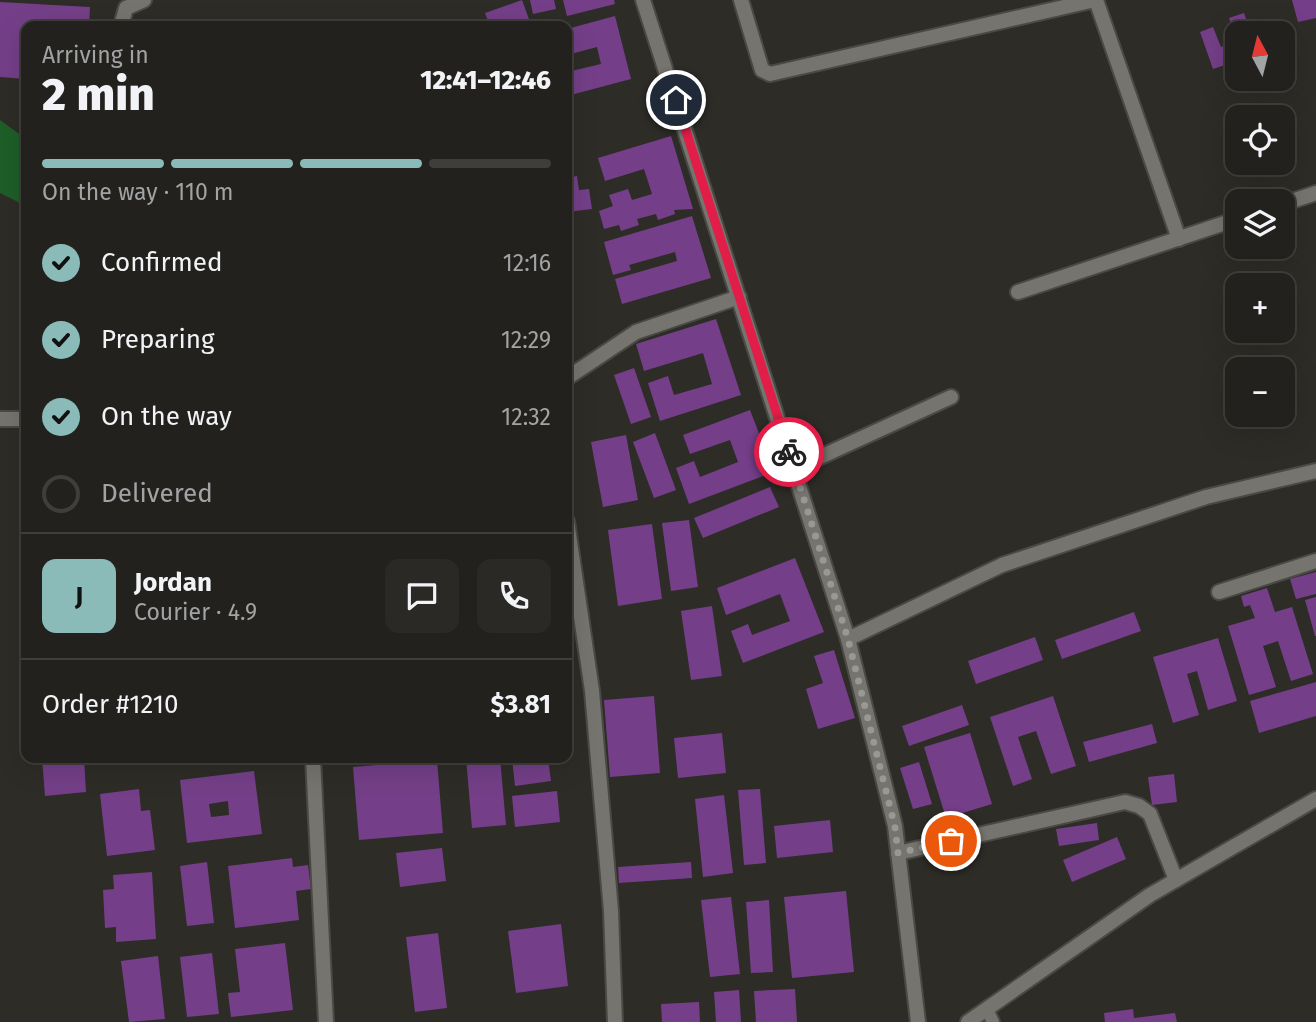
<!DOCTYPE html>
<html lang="en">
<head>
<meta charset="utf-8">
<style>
	body { margin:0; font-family:"Fira Sans",sans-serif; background:#2a2926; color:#f1f3f6; height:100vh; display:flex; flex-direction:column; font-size:26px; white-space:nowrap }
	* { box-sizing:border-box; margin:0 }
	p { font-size:23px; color:#a2a3a4 }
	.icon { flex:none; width:38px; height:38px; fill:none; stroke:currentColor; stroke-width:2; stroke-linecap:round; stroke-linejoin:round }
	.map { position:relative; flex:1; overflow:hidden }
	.details { position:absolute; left:21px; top:21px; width:551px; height:742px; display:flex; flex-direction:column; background:#22211d; border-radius:14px; box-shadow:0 7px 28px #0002,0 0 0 2px #3f3e3b }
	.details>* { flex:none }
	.needle { width:46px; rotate:353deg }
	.controls { position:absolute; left:1225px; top:21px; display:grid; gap:14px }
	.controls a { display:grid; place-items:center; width:70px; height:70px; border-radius:14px; background:#22211d; box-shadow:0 7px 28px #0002,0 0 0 2px #3f3e3b; font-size:35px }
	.pin { position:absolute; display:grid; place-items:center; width:60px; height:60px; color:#fff; margin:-30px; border:4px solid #fff; border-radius:50%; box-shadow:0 2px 7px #0007 }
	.courier { position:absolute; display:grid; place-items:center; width:70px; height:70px; margin:-35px; border:5px solid #e11d48; border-radius:50%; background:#fff; color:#222; box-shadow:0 2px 9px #0007 }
	.head em { font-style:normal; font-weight:800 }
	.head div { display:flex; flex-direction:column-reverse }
	.head { display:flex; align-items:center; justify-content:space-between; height:119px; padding:0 21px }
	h1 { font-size:46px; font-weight:800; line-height:52px }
	.bar { display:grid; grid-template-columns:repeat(4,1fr); gap:10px 7px; align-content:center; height:84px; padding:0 21px }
	.bar i { height:9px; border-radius:5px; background:#3f3e3b }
	.bar .current { background:#8bbbb9 }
	.bar p { grid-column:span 4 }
	.line { display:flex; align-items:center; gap:18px; padding:0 21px; border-top:2px solid #3f3e3b }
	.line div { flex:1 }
	.round { display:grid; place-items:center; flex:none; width:74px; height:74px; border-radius:14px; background:#2a2926 }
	ol { padding:0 21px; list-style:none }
	li { display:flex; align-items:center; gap:21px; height:77px }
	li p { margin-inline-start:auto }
	li .icon { padding:7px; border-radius:50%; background:#8bbbb9; color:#111; stroke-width:4 }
	li:last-child { color:#a2a3a4 }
	li i { width:38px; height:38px; border:4px solid #3f3e3b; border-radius:50% }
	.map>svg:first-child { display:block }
</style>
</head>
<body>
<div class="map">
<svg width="1316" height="1022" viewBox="0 0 1316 1022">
	<rect width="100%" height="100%" fill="#2d2c27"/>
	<path fill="#1e5e28" d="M0,120L26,139V206L0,193Z"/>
	<g fill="#743f88" fill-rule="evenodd">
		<path d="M522,0L530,22L519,26H490L485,13Z"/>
		<path d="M530,0H554L556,9L533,14Z"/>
		<path d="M563,0H614L615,4L567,16Z"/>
		<path d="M1292,0H1316V18L1298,22Z"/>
		<path d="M0,2L90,7L89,26H26V79L0,77Z"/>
		<path d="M1244,13L1251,33H1237V40L1229,18Z"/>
		<path d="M615,16L631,79L567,96V72L601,64L597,47L567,55V29Z"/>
		<path d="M1213,27L1221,47L1237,41V61L1213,69L1200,32Z"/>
		<path d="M671,136L693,209L674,210L675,214L658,220L656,214L637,219L639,225L621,231L619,225L604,229L599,211L613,206L609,195L628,189L632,200L652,194L644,169L605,181L598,158Z"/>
		<path d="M577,176L579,190L589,189L592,209L567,212V178Z"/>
		<path d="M692,216L711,278L622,304L615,279L677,261L675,252L629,265L631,270L613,275L604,242Z"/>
		<path d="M716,319L741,395L660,421L648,383L668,376L674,395L712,384L703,353L644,371L636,344Z"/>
		<path d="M634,368L651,417L631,424L614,375Z"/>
		<path d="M750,410L774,472L689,504L676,468L694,461L700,477L738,462L730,440L690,454L683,435Z"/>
		<path d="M655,433L676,490L654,498L633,442Z"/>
		<path d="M626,435L638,500L603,507L591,442Z"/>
		<path d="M770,487L779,507L703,538L694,518Z"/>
		<path d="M689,520L698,587L671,591L662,523Z"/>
		<path d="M652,524L662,599L618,606L608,530Z"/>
		<path d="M795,558L824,632L743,663L731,631L748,624L752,635L790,621L780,594L726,615L717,588Z"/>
		<path d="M1316,572V594L1296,599L1290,579Z"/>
		<path d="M1267,588L1275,612L1292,607L1313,674L1291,681L1278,641L1263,646L1276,687L1249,695L1228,626L1255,618L1250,605L1244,607L1241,596Z"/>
		<path d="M1316,597V636H1315L1305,600Z"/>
		<path d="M712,606L722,676L691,680L681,611Z"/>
		<path d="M1134,612L1141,631L1062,659L1055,640Z"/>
		<path d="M1035,637L1043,660L976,684L968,661Z"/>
		<path d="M1218,638L1237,701L1208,710L1197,671L1187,674L1199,715L1173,723L1153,657Z"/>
		<path d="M834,650L855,718L818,729L806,689L823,683L814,656Z"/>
		<path d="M1316,682V716L1259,733L1250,701Z"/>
		<path d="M654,696L660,773L610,777L604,700Z"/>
		<path d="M1053,696L1076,766L1051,774L1036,731L1018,737L1032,779L1013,786L990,717Z"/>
		<path d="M962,705L969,725L909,746L902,726Z"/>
		<path d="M1152,724L1157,743L1089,762L1083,742Z"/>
		<path d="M722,733L726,773L678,778L674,738Z"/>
		<path d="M970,733L992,804L946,818L924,747Z"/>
		<path d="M42,758H84L86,792L45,796Z"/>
		<path d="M466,758H500L506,825L472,828Z"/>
		<path d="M512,758H548L551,781L515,786Z"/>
		<path d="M437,760L443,833L359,840L353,767Z"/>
		<path d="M919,762L932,804L913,809L900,768Z"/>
		<path d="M254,771L262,834L187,843L180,780ZM228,801L229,815L211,817L209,804Z"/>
		<path d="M1174,774L1177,802L1152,805L1148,777Z"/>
		<path d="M139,789L141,811L150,810L155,850L107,856L100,794Z"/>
		<path d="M760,789L766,863L744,865L738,790Z"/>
		<path d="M557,791L560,822L515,827L512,796Z"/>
		<path d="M724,795L733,873L703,877L695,799Z"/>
		<path d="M830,820L833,852L777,858L774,826Z"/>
		<path d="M1097,823L1099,840L1059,846L1056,829Z"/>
		<path d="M1117,837L1126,859L1072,882L1063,860Z"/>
		<path d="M442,848L446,881L400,887L396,853Z"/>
		<path d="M292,858L293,867L308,865L311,889L296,891L299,920L235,928L228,866Z"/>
		<path d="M207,862L214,923L187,926L180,866Z"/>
		<path d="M691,862L692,878L619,883L618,867Z"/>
		<path d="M152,872L156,939L116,942V927L105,928L103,890L114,889L113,875Z"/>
		<path d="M846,891L854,972L792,978L784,897Z"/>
		<path d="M731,897L740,974L710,977L701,900Z"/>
		<path d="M769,900L773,972L751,973L746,902Z"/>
		<path d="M561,924L568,986L516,993L508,931Z"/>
		<path d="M438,933L447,1008L415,1012L406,937Z"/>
		<path d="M285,943L293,1010L231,1017L228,993L240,992L235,949Z"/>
		<path d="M212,953L219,1014L187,1017L180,957Z"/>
		<path d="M158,956L165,1019L129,1022L121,961Z"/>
		<path d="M795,989L797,1022H756L754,991Z"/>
		<path d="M739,990L741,1022H716L714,992Z"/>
		<path d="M699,1002L700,1022H662L661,1004Z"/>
		<path d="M1133,1009L1134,1018L1175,1013L1177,1022H1105L1104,1013Z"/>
	</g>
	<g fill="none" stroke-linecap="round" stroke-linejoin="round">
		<g stroke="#4a4945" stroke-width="16">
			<path id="service" d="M987,1009L993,1022"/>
		</g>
		<g stroke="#4a4945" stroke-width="18">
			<g id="minor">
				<path d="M643,0L848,639L895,826L918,1022"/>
				<path d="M741,0L762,70L770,74L1095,0"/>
				<path d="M1096,0L1179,239"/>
				<path d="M121,26L126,8L144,0"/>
				<path d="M1283,204L1316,193"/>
				<path d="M1018,292L1237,219"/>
				<path d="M567,378L636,332L739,297"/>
				<path d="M0,419H26"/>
				<path d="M794,469L951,397"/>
				<path d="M567,521L592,691L611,911L615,1022"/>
				<path d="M1219,592L1316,561"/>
				<path d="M848,639L1002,565L1206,497L1316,471"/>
				<path d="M313,758L326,1022"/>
				<path d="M898,853L1125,802L1139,806L1150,814L1176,880"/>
				<path d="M968,1022L1150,895L1316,799"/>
			</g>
		</g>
		<use href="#service" stroke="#75746e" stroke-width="12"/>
		<use href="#minor" stroke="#75746e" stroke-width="14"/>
	</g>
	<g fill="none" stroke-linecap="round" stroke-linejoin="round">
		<path stroke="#999994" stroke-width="7" stroke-dasharray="0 12.6" d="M789,452L848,639L895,827L898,853L951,841"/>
		<path stroke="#e11d48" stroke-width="9" d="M676,100L789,452"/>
	</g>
</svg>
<div class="controls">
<a><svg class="needle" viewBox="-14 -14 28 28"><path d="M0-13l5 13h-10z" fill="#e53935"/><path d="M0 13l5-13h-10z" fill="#a2a3a4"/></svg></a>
<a><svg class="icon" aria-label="locate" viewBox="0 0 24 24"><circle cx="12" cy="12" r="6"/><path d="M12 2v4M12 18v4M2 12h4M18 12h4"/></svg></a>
<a><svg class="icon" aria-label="layers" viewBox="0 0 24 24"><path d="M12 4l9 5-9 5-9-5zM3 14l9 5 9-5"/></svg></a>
<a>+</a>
<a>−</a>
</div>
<div class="pin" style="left:951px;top:841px;background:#ea580c"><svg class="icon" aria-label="bag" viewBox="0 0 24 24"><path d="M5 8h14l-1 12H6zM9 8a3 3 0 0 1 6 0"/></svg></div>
<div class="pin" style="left:676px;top:100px;background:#1f2937"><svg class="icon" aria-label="home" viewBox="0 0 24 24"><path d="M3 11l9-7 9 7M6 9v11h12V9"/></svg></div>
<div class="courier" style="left:789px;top:452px"><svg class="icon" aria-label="bike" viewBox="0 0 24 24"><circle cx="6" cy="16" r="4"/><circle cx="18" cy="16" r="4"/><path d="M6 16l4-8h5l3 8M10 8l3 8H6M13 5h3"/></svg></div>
<section class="details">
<div class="head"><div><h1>2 min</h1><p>Arriving in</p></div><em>12:41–12:46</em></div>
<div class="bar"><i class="current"></i><i class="current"></i><i class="current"></i><i></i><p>On the way · 110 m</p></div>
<ol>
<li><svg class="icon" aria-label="check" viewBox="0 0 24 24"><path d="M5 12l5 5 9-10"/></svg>Confirmed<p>12:16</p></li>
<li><svg class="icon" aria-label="check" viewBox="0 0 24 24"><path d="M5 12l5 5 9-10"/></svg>Preparing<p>12:29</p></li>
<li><svg class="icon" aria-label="check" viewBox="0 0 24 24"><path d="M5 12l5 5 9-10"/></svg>On the way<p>12:32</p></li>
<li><i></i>Delivered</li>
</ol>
<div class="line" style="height:126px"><b class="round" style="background:#8bbbb9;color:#111">J</b><div><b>Jordan</b><p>Courier · 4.9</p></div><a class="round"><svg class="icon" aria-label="chat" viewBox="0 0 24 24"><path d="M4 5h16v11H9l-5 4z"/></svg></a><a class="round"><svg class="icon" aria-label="phone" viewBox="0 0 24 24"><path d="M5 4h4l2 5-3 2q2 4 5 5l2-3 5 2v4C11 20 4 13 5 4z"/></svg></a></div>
<div class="line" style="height:91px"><div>Order #1210</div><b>$3.81</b></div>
</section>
</div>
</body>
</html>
